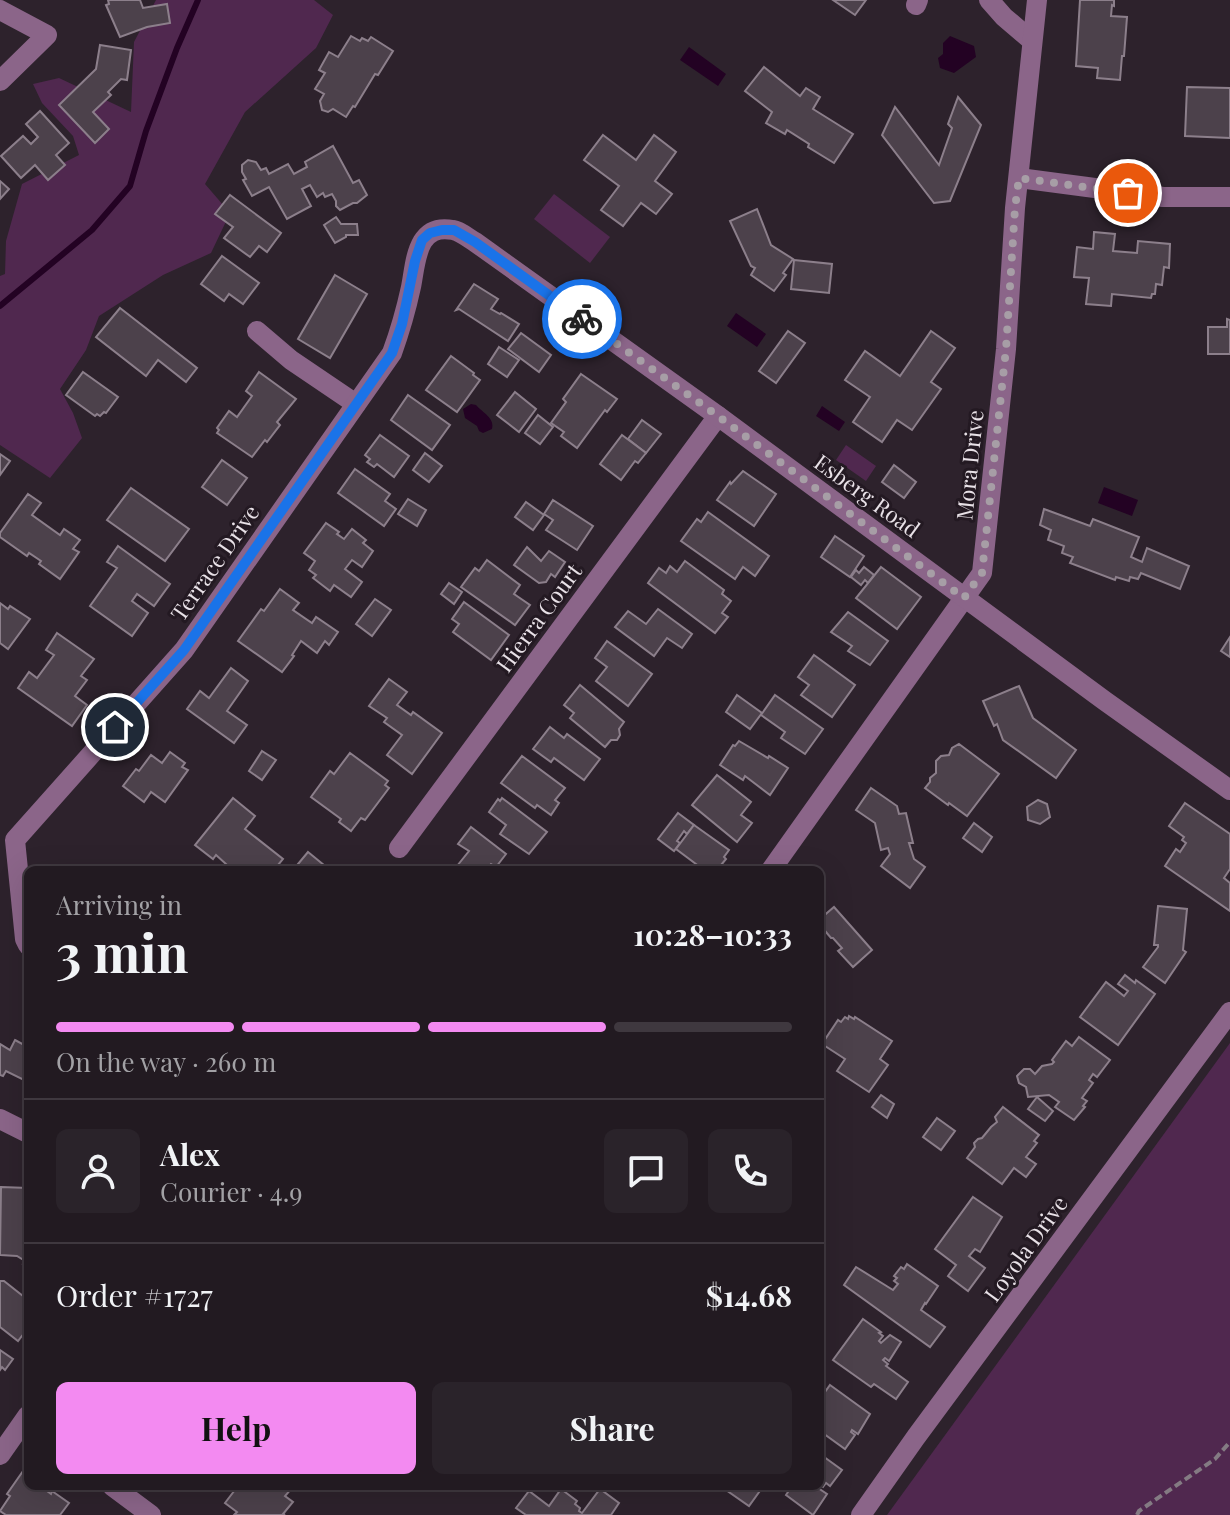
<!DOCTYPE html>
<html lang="en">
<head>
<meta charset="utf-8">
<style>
	body { margin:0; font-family:"Playfair Display",serif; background:#2a232a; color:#f1f3f6; height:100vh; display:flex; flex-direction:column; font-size:30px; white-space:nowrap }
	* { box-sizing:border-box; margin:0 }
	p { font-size:26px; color:#a2a1a5 }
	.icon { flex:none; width:44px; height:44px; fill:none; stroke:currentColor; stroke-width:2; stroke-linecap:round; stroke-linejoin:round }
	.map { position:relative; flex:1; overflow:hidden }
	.drawer { position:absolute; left:24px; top:866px; width:800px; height:624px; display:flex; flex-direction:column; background:#221a21; border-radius:12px; box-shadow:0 8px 32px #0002,0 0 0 2px #3f383f }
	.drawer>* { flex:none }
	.pin { position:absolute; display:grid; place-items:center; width:68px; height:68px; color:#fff; margin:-34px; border:4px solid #fff; border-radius:50%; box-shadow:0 2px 8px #0007 }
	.courier { position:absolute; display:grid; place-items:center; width:80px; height:80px; margin:-40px; border:6px solid #1a73e8; border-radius:50%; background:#fff; color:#222; box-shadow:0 2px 10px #0007 }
	.head em { font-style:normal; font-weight:700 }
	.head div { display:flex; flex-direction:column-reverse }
	.head { display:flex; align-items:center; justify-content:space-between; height:136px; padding:0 32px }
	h1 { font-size:52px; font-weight:700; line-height:60px }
	.bar { display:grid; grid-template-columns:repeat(4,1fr); gap:12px 8px; align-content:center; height:96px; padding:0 32px }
	.bar i { height:10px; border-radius:6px; background:#3f383f }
	.bar .on { background:#f38af1 }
	.bar p { grid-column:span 4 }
	.line { display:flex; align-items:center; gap:20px; padding:0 32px; border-top:2px solid #3f383f }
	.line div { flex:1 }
	.round { display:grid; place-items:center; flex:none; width:84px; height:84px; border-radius:12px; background:#2a232a }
	.cta { display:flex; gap:16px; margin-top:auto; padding:16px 32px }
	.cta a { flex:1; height:92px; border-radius:12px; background:#f38af1; color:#111; font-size:32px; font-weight:700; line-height:92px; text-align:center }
	.cta a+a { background:#2a232a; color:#f1f3f6 }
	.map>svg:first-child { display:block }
</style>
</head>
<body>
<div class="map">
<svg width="1230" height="1515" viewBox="0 0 1230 1515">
	<rect width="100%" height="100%" fill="#2d222c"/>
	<g fill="#50284f">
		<path d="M156,0H314L333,15L316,48L245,112L205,184L230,213L211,253L163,275L99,316L86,350L60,389L73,413L82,438L50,478L0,445V276L5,274L6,241L22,184L79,155L73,136L42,103L33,84L59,78L131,112L134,42Z"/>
		<path d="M554,194L610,237L590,263L534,219Z"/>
		<path d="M846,445L876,466L866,481L836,460Z"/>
		<path d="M1230,1043V1515H887Z"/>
	</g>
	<g fill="#230223">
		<path d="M950,36L974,46L976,57L954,73L940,68L938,58L943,54V43Z"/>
		<path d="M689,47L726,74L718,86L680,60Z"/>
		<path d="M736,313L766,334L757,347L727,326Z"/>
		<path d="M471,404L476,405C483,413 495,418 492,429L483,433L479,431L477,426L465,418L463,409Z"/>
		<path d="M822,406L845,422L839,431L816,416Z"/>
		<path d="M1104,487L1138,500L1132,516L1098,503Z"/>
	</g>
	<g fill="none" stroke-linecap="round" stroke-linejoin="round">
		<path stroke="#230223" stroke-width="6" d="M0,306L92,230L130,186L146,131L177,48L198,0"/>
	</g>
	<g fill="#4c414b" stroke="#8c7f8b" stroke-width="2">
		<path d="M108,0H140L143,8L167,4L170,23L147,27L120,37L106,5L109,4Z"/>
		<path d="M833,0H866L855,15Z"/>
		<path d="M1080,0H1114V6L1112,5L1111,16L1127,17L1124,56H1122L1120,80L1097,78L1098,68L1076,66Z"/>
		<path d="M351,36L360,41L362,38L368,41L371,37L393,51L378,75L375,74L355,107L353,106L346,117L333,109L328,112L322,110L320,101L324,94L315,89L325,73L319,70L329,52L338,57Z"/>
		<path d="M100,45L131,50L127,80L121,79L108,92L111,95L93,112L109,129L95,143L59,105L96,69Z"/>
		<path d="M764,67L800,96L806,88L820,97L813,109L853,134L834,163L808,147L809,144L787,130L785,134L766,123L772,112L745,91Z"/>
		<path d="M1187,87L1230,88V138L1185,136Z"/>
		<path d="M958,97L981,125L950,201L934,203L882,135L895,107L939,165L952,128L948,124Z"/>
		<path d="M40,111L69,143L56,155L65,165L48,180L35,165L21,178L1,156L23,136L31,144L38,137L26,124Z"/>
		<path d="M603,135L636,160L654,135L676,152L655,181L672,194L656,214L641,203L623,226L601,210L619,186L584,160Z"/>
		<path d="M333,146L353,183L359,180L367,195L357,203H353L340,210L336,206V201L332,194L325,197L323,193L317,197L310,185L302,189L311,206L287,219L269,187L252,196L243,180L246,179L242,172V165L248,160L256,162L261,170L266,168L269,174L288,164L294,174L307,167L305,162Z"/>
		<path d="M0,181L9,189L0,199Z"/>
		<path d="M230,195L281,233L267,252L259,246L250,257L224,238L233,227L215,214Z"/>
		<path d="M757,209L771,245L793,259L783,273L786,275L774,291L751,275L755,268L751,266L730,221Z"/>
		<path d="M336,217L341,224H357L358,235H346V237L335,243L324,225Z"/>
		<path d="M1094,232L1115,234L1113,251L1137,253L1138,241L1170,244L1169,268L1164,267L1162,285L1156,284L1155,294H1152L1151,298L1112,294L1111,306L1086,304L1089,278L1074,277L1077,247L1093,249Z"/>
		<path d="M222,256L259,283L243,304L229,294L224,301L201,284Z"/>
		<path d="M794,260L832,264L829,293L791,289Z"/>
		<path d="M335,275L367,294L330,358L298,339Z"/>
		<path d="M474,284L498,299L491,309L500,314L501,313L519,324L508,341L459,309L456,310Z"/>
		<path d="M120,308L197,368L186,382L158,360L146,376L96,337Z"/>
		<path d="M1227,319L1230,320V354H1208V327H1227Z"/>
		<path d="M788,331L805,343L776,383L759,371Z"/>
		<path d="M931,331L955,348L931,382L941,389L912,430L897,420L882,442L853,422L870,397L845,380L865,351L900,376Z"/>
		<path d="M521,333L551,355L539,372L508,349Z"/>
		<path d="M499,347L519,360L507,377L488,364Z"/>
		<path d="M451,356L474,373L473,375L480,380L457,412L426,390Z"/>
		<path d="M83,372L118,397L106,413L104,412L100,416L97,414L95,416L66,395Z"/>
		<path d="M259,372L296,399L277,422L280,425L267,442L265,440L252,457L217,433L219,430L217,428L229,411L237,417L252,396L246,391Z"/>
		<path d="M581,374L617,399L607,412L605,410L577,448L561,436L564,432L551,423L566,402L563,399Z"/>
		<path d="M515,392L536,409L519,432L497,415Z"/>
		<path d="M408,395L450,425L432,450L391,420Z"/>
		<path d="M538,415L553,427L540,444L525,433Z"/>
		<path d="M642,420L661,434L646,453L628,439Z"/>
		<path d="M380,435L409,456L394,477L377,464L374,467L367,462L370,459L365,455Z"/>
		<path d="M622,435L646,453L638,463L635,461L621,480L600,464Z"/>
		<path d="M425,453L442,466L429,482L413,470Z"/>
		<path d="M0,454L10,461L0,475Z"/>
		<path d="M222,460L247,478L227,505L202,487Z"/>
		<path d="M894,465L916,482L904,498L882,482Z"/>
		<path d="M355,469L390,494L385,501L396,509L384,526L338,493Z"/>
		<path d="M743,471L776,494L754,526L717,500L730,482L731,484Z"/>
		<path d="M131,488L189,529L165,561L107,520Z"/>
		<path d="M28,494L41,503L32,515L60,535L64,529L80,540L73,549L79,552L60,579L39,564L41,561L29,553L27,556L0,537V533Z"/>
		<path d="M408,499L426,510L417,526L398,514Z"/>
		<path d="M553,500L593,526L577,550L546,530L553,520L544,514Z"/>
		<path d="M526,502L544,515L533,530L515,517Z"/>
		<path d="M1044,509L1090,526L1093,519L1139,537L1131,557L1142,562L1147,548L1189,566L1180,589L1141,573L1138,579L1130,577L1129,581L1116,577L1115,580L1070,563L1073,557L1062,553L1064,546L1048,540L1051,530L1040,525Z"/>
		<path d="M708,512L769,556L755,576L743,567L735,579L681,541L697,519L701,522Z"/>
		<path d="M326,523L339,532L337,534L344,539L352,529L366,540L363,543L373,551L362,567L352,560L345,569L362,582L351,597L334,585L330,591L313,578L316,575L309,570L315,561L304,553Z"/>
		<path d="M835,536L864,556L850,577L821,557Z"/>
		<path d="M118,546L170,584L154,606L137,594L132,601L148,613L132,636L90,606L117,568L107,562Z"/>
		<path d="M527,547L541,561L549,551L565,562L555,577L551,574L546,582L539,583L514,565Z"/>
		<path d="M487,560L520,585L514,594L530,605L515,625L461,587L475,568L479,571Z"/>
		<path d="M685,561L724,590L722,594L731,601L722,613L728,617L715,633L648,583L659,568L666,573L670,566L677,572Z"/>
		<path d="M864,567L874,575L868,583L865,580L861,585L851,577L856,570L859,573Z"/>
		<path d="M881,567L921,597L897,629L856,598Z"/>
		<path d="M449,583L462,592L454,604L441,594Z"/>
		<path d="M280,589L299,603L293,610L312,623L316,617L338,632L329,645L325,641L317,653L301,641L292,655L294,656L282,672L238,641L261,609L264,611Z"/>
		<path d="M375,599L391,610L372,636L356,624Z"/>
		<path d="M464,602L509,635L491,660L453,632L459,624L452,619Z"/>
		<path d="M0,603L8,609L10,606L30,619L8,649L0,643Z"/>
		<path d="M658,609L692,634L682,648L667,638L654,656L615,627L628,611L646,624Z"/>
		<path d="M848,612L888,641L870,665L848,651L852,646L831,632Z"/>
		<path d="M57,633L94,659L81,676L87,680L75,696L87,705L72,726L18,688L29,672L37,678L54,655L46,650Z"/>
		<path d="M1230,637V657L1221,651Z"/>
		<path d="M607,641L652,674L628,706L596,681L607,667L595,658Z"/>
		<path d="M814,655L855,685L832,717L801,695L809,685L798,677Z"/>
		<path d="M231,668L248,681L227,711L247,725L234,743L187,709L200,691L209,698Z"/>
		<path d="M389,679L407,692L397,705L411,715L413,712L442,733L412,774L387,755L402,735L384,722L387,718L369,706Z"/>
		<path d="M580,685L624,722L619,729L620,735L617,740H611L605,747L570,718L574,713L564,705Z"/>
		<path d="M1019,686L1033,718L1076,750L1056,778L1003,740L997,724L994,726L983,701Z"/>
		<path d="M737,695L762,713L750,729L726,712Z"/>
		<path d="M775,695L823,729L805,754L781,738L785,732L761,715Z"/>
		<path d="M550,727L564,738L567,734L600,759L584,780L554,758L551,762L533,749Z"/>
		<path d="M739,741L768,758L769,756L788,768L770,795L745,776L743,780L720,765L733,745L735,746Z"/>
		<path d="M959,744L999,774L967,816L949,803L948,805L925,788L930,782V778L936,773V761L941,756L949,755L952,748Z"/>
		<path d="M262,751L276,760L262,780L249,771Z"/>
		<path d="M170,752L185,763L182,767L188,770L165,802L151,792L144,802L123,786L136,769L139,771L151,755L162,763Z"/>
		<path d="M350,753L388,781L385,785L389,788L365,820L361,818L351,831L339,822L341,819L311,797L330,771L334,774Z"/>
		<path d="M522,756L565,788L555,800L559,803L551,815L537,805L535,808L501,783Z"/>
		<path d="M717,775L751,802L741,815L752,823L737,842L692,805Z"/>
		<path d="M871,788L897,806L899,814L906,813L913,843H909L914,859L925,867L910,888L881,866L890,854L888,848L881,850L875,823L856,810Z"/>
		<path d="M233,798L255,816L245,829L283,859L274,870H227L223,867L226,864L216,855L213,859L195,845Z"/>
		<path d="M502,798L547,832L529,854L500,834L506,825L489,812L498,799L500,801Z"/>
		<path d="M1038,800L1047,804L1050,817L1040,824L1028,820L1027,807Z"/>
		<path d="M1185,803L1230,834V869L1224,878L1230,883V911L1165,866L1176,849L1180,852L1186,843L1182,840L1184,837L1169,826Z"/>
		<path d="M678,813L694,825L687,834L684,831L677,841L680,843L674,851L658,839Z"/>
		<path d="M974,823L992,837L982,852L963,838Z"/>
		<path d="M694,825L729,850L724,857L726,859L717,870H704L676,849Z"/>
		<path d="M471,827L506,854L496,867L491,864L486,870H462L457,866L469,851L458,844Z"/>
		<path d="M308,852L330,870H293Z"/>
		<path d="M82,865L112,869V870H81Z"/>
		<path d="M1158,906L1187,909L1183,950L1186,952L1165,983L1143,967L1158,947V945H1154Z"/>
		<path d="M834,907L872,950L853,967L838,951L842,948L833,938H831L826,932L820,937V919Z"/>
		<path d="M1125,975L1135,983L1136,980L1155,994L1118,1045L1080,1017L1106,982L1124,996L1128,991L1118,984Z"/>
		<path d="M849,1016L854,1019L855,1017L892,1041L880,1059L888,1065L869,1092L837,1071L845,1059L822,1044L838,1020L841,1022L845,1017L848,1019Z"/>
		<path d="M1079,1037L1110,1060L1097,1077L1093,1074L1089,1080L1093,1083L1082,1098L1087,1101L1083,1106L1085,1107L1074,1120L1055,1107L1059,1102L1049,1095L1028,1097L1026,1087L1019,1083L1017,1076L1024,1069H1030L1035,1074L1042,1066L1052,1064L1054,1062L1052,1060L1066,1041L1072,1046Z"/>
		<path d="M15,1040L28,1047V1082L6,1071L3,1076L0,1075V1044L10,1050Z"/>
		<path d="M881,1095L894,1104L887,1118L872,1107Z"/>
		<path d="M1037,1097L1053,1111L1045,1121L1028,1109Z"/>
		<path d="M1003,1107L1039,1135L1034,1141L1037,1143L1026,1157L1036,1164L1026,1177L1014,1168L1002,1184L967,1158L975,1147L974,1143L978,1139L982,1138L991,1127L997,1122L995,1117Z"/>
		<path d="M937,1118L955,1131L941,1150L923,1137Z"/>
		<path d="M1,1187L28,1188V1267L23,1264L25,1261L17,1256L0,1255Z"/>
		<path d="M973,1197L1002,1217L980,1252L975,1249L969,1256L985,1268L968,1291L948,1276L956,1265L935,1249Z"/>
		<path d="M907,1264L938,1286L926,1304L925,1303L921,1310L945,1327L930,1347L844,1285L856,1267L893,1290L898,1284L894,1281L897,1278L894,1276L901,1267L904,1269Z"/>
		<path d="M0,1281H4L28,1300V1328L18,1341L0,1327Z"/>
		<path d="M863,1319L881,1332L879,1333L883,1336L879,1341L881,1343L890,1335L901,1342L889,1361L885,1358L883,1360L888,1364L886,1366L908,1382L896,1399L874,1384L871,1387L833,1360Z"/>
		<path d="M0,1350L13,1359L5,1370L2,1367L0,1370Z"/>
		<path d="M830,1385L870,1414L858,1434L852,1430L851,1432L855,1435L845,1449L820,1431V1399Z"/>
		<path d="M820,1454L842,1470L830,1486L826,1483L823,1487L820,1485Z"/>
		<path d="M23,1471L28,1474V1486H40L51,1494L52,1491L69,1503L60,1515H6L0,1511L10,1496L7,1494Z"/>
		<path d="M238,1486H289L292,1488L285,1496L293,1502L283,1514L285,1515H234L237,1512L225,1503Z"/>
		<path d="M729,1486H759L762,1488L749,1506L726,1490Z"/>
		<path d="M792,1486H815L827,1494L813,1515L786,1495Z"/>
		<path d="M561,1489L577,1501L575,1504L580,1508L579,1511L582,1513L600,1489L619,1503L611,1515H526L516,1508L529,1491L549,1506Z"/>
	</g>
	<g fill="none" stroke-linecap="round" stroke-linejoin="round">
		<path stroke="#847b83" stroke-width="4" stroke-dasharray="8 4" stroke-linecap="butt" d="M1137,1515L1139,1511L1215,1459L1230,1442"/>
		<g stroke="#8b6589" stroke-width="20">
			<path d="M989,0L1004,17L1031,40"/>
			<path d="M916,5L918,0"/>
			<path d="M0,10L47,35L0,81"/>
			<path d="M1019,178L1163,197H1230"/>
			<path d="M257,331L291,360L356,404"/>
			<path d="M399,848L718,416"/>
			<path d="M771,870L982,573L1006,349L1015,208L1037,0"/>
			<path d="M28,945L25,939L15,840L184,650L392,353C400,331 406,310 411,287C416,262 416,223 453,230C460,231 468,238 475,242L718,416L1105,701L1230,790"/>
			<path d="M0,1119L28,1133"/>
			<path d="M0,1455L28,1415"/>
			<path d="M112,1486L151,1515"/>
			<path d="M861,1515L916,1437L1230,1012"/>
		</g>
	</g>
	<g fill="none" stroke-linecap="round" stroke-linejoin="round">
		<path stroke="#a79ea6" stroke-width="8" stroke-dasharray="0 14.4" d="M582,319L718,416L964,598L982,573L1006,349L1015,208L1019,178L1128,193"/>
		<path stroke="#1a73e8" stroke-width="10" d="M115,727L184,650L392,353L402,324L415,261L422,240L430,233L442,230H454L475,242L582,319"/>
	</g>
	<g text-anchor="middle" stroke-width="6" stroke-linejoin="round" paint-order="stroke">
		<g font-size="22" fill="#e8e1e7" stroke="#231922">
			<text transform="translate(970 465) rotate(-84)" y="8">Mora Drive</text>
			<text transform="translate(867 496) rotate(36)" y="8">Esberg Road</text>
			<text transform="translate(215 563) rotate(-55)" y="8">Terrace Drive</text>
			<text transform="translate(539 618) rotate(-54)" y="8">Hierra Court</text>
			<text transform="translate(1026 1249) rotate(-54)" y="8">Loyola Drive</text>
		</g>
	</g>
</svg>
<div class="pin" style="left:1128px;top:193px;background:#ea580c"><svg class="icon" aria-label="bag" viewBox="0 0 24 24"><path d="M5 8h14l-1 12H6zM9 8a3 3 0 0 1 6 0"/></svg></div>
<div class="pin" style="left:115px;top:727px;background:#1f2937"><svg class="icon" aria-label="home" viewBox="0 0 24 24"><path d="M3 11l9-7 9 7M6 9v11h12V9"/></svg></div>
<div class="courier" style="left:582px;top:319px"><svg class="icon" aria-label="bike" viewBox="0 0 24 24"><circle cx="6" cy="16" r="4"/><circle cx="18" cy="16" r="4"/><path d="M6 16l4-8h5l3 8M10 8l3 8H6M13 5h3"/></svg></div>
<section class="drawer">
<div class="head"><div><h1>3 min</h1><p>Arriving in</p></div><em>10:28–10:33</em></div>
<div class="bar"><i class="on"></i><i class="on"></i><i class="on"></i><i></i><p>On the way · 260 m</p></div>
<div class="line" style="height:144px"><a class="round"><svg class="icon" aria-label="person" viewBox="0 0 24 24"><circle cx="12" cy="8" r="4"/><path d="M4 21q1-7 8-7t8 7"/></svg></a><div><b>Alex</b><p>Courier · 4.9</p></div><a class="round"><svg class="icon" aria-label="chat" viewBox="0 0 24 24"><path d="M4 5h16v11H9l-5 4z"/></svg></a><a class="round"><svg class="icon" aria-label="phone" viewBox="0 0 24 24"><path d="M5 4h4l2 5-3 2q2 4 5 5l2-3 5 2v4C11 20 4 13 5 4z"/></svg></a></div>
<div class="line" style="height:104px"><div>Order #1727</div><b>$14.68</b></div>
<div class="cta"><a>Help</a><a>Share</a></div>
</section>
</div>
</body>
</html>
